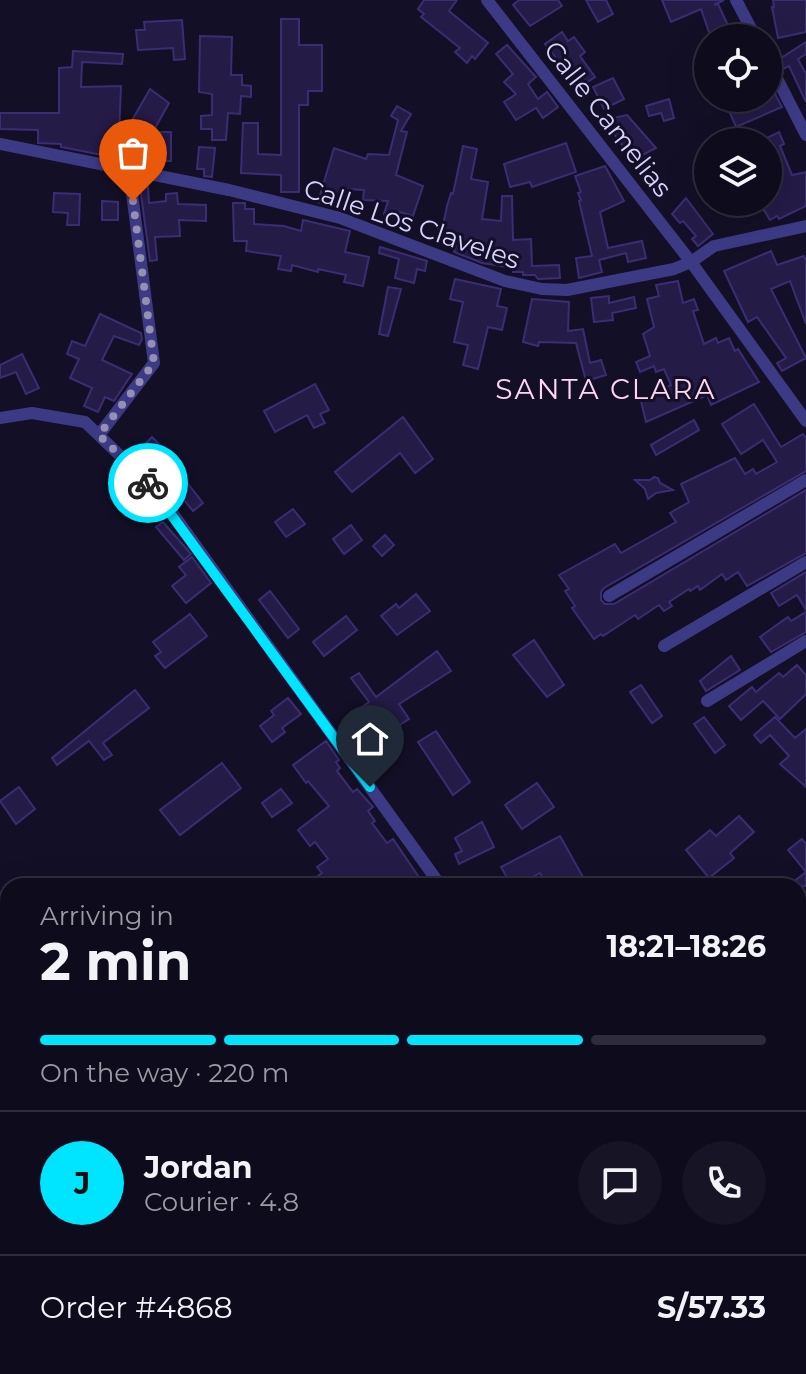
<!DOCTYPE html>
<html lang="en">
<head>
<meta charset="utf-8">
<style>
	body { margin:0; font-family:Montserrat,sans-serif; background:#171425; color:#f1f3f6; height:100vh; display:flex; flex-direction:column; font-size:30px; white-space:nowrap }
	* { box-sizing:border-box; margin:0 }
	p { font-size:26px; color:#9b9ba3 }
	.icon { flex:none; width:44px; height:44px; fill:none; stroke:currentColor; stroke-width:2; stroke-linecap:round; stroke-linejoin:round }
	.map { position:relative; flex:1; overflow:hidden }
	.details { position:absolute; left:0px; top:878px; width:806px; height:496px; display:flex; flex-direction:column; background:#0e0b1c; border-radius:24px 24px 0 0; box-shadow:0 8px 32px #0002,0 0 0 2px #2e2b3b }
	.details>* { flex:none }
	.tools { position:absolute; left:694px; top:24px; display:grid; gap:16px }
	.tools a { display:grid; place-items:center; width:88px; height:88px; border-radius:50%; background:#0e0b1c; box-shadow:0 8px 32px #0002,0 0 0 2px #2e2b3b; font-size:40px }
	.pin { position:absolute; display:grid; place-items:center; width:68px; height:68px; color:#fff; margin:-82px -34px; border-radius:50% 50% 50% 0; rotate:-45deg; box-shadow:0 0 8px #0007 }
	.pin .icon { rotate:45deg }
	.courier { position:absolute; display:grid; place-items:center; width:80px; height:80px; margin:-40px; border:6px solid #00e5ff; border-radius:50%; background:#fff; color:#222; box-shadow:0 2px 10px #0007 }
	.summary em { font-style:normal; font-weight:700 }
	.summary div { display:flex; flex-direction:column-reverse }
	.summary { display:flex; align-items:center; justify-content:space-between; height:136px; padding:0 40px }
	h1 { font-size:52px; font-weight:700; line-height:60px }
	.bar { display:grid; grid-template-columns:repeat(4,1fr); gap:12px 8px; align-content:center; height:96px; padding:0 40px }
	.bar i { height:10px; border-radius:6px; background:#2e2b3b }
	.bar .active { background:#00e5ff }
	.bar p { grid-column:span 4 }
	.line { display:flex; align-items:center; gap:20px; padding:0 40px; border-top:2px solid #2e2b3b }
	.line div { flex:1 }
	.round { display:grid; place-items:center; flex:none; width:84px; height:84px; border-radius:42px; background:#171425 }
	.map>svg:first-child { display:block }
</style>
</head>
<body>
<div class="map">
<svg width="806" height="1374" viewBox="0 0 806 1374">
	<rect width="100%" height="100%" fill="#130f26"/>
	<g fill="#241b47" stroke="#3b2d73" stroke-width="2">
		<path d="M424,0H457L449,11L488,43L475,59L472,56L467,63L455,52L460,48L421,17L424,14L418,9Z"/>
		<path d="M519,0H558L562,6L530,26L513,5Z"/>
		<path d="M586,0H606L613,14L598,22Z"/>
		<path d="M662,0H724L714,5L718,4L734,38H711L701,9L671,22Z"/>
		<path d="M773,0H806V32L778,38L772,7H774Z"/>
		<path d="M281,19H299V45H322V91H308V105H299V192H281V175L241,173L243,123H258V154L281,155Z"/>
		<path d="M182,20L185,59L174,60L173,48L138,50L136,30H145L144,22Z"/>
		<path d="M562,32L568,41L574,37L585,52L580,56L595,77L579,88L545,44Z"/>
		<path d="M200,36L232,37L231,75H242V85L251,86V97L241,96L240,114L228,113L226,140H212V129H201V116L212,115V94L199,92Z"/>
		<path d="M806,42V54L798,59L806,74V102L789,66L783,69L778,60Z"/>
		<path d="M507,45L536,77L528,84L538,99L547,92L558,107L543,118L536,108L516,120L504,102L516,94L504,82L513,74L496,54Z"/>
		<path d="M73,51L123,54L122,64L82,62L81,87L121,86L118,158L61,147V144L38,143V130L0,129V113H59V68L72,67Z"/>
		<path d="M613,78L624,99L604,109L593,87Z"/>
		<path d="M768,81L782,107L736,127L725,101L733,98H768Z"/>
		<path d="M150,89L169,103L153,132H171V161H152V165L142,163L143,150L139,157L136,155L143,129L131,122Z"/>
		<path d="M669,99L674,118L664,121L661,113L649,116L646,106Z"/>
		<path d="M397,106L411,114L401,131L407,132L396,175L423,186L413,216L400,212L398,218L384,214L388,201L363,200L364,190L346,189L340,209L318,202L334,148L366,159L368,154L389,155L398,120L391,116Z"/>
		<path d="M627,115L656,148L633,160L604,120Z"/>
		<path d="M779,132L784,144L780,146L792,175L806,172V206L779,219L777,216L770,220L759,202H768V142L765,139Z"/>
		<path d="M566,143L576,172L532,187L530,182L510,187L504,164Z"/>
		<path d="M463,146L477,149L471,179L488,182L482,219L501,221L502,196H512L513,240L531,239L532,266L559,265L560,278L538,279L535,275H523V272H513V268L482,263L454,252L458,239L441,235L447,206L451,193L453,194Z"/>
		<path d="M199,147L215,148L212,177L204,176V169H197Z"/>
		<path d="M605,166L624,201L600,212L608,248L642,241L646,258L628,262L626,253L599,260L602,272L579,278L576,258L592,256L579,201L581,200L578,193L581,192L575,176Z"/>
		<path d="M140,187H148L149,203L166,201V194L177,193L178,204L206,205V221L179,220L180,236L155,237L157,260L150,261Z"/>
		<path d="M54,193L80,194L79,225H67L68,213L53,212Z"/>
		<path d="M686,198L713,234L698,246L692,239L696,236L683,221L680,223L672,214Z"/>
		<path d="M102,201L118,202V220H102Z"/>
		<path d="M233,203H245V209H254V224L284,226L301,231L303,220L350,231L345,252L369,257L363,286L344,282L346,275L318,269V272L292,265L291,271L278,269L281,256L246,251L247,241H234Z"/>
		<path d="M380,247L427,261L425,271L417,269L414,283L395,278L399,259L379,253Z"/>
		<path d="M771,251L777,265L804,256L806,261V324L790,281L771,289L806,358L782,371L777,363L786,358L757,317L748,322L724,271Z"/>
		<path d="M455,279L501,289L497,306L507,308L502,330L488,327L478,369L463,365L468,345L454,342L463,302L450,299Z"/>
		<path d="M678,281L683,303L694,299L698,310L693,311L704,344L716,338L718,343L729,338L735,351L738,349L759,382L711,405L707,395L646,422L641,401L671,385L664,369L656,372L654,366L640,372L636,362L650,356L643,334L654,327L647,299L659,296L656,285Z"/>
		<path d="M388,287L401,289L388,336L379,334Z"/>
		<path d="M609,296V303L634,297L636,308L612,313L613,320L594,322L591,298Z"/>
		<path d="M532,299L569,302L568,331L583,329L590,363L601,360L606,375L586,381L576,343L539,342L538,346L523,342Z"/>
		<path d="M100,314L141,333L142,339L139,345L114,336L102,360L132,374L114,401L105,397L98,412L84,406L92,388L70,378L79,359L67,354L72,341L85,346Z"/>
		<path d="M22,354L39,388L26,394L16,372L0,378V365Z"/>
		<path d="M315,384L329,410L320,414L325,423L314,428L307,415L275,432L264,411Z"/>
		<path d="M754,404L781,447L803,434L806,438V471L604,588L601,592V600L605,604H614L806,490V553L747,586L738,572L726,580L722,574L700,590L698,586L690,591L689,589L669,602L672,606L664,611L659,605L638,619L635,615L603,636L601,634L594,639L572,608L575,606L565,591L569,589L559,575L615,544L621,553L676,522L670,513L689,502L681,484L735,458L745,474L753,469L756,474L777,462L763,440L741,454L722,424Z"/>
		<path d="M403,417L433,459L415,473L400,453L352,492L335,472Z"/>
		<path d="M694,420L699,430L656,455L651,445Z"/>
		<path d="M152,437L161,446L148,459L139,450Z"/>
		<path d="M181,475L203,503L193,511L170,483Z"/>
		<path d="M654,477L658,478L660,483L673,490L656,493L648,499L645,489L635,480H650Z"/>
		<path d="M293,509L305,524L286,537L275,522Z"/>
		<path d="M163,522L191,554L184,560L156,527Z"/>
		<path d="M351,525L362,540L344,554L333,539Z"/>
		<path d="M385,535L394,545L382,556L373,546Z"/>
		<path d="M192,557L211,583L186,603L172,586L186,575L179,567Z"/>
		<path d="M806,572V610L797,595L779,606L771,593Z"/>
		<path d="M270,591L299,629L288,638L259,600Z"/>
		<path d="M416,594L430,611L397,635L381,616L396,604L399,608Z"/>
		<path d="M806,612V632L771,652L760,637L788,617L791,621Z"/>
		<path d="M190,614L207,636L165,668L155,656L161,652L153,642Z"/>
		<path d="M346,616L357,630L324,656L313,642Z"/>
		<path d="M534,640L564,685L547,697L513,655Z"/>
		<path d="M437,651L451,671L399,704L409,719L386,734L382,728L377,732L362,707L369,702L351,678L359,673L376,697Z"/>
		<path d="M731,656L740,670L706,691L700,681Z"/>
		<path d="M797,665L806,675V694L780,719L763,701L741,720L729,706L752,687L756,692L779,673L783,677Z"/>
		<path d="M641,685L662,716L652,723L630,692Z"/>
		<path d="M135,690L149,708L103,743L112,755L104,760L89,741L57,765L52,758Z"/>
		<path d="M288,698L301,714L282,728L285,732L272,742L260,726L274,715L271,711Z"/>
		<path d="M704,717L725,745L715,753L694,724Z"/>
		<path d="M775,717L795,738L806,729V787L780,764L789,756L770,735L761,743L754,735Z"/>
		<path d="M436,731L470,782L453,795L418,742Z"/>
		<path d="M326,741L339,760L336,762L340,768L337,771L353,792L357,789L373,807L368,811L375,821L372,823L387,843L393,839L425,886H304L322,873L317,867L328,859L315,842L310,846L298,830L329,806L308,781L306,783L293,765Z"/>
		<path d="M222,763L241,788L180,835L160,810Z"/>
		<path d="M537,783L554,807L522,829L505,805Z"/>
		<path d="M19,787L35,809L16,824L0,801Z"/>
		<path d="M281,789L292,803L272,817L262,803Z"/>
		<path d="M739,816L754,832L730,853L734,858L709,878L686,850L710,830L716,836Z"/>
		<path d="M482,822L494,847L459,864L455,854L462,851L455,838Z"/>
		<path d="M560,836L588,886H557L555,882L547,886L540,873L519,885L516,880L510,883L501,867Z"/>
		<path d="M802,839L806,844V886H788L806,872L788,850Z"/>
	</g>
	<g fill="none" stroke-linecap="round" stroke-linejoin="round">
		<g stroke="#3d3a85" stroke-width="12">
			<path d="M487,0L691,262L806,421"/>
			<path d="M736,0L756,38"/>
			<path d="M768,61L806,135"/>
			<path d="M0,144L229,190L340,218L505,281L542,289L567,290L674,269L691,262L714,246L806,226"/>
			<path d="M0,418L32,413L85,422L155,489L441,886"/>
			<path d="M99,435L154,363L129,170"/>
			<path d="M609,596L806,480"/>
			<path d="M664,646L806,562"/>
			<path d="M707,701L806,641"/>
			<path d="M0,1059H8"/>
			<path d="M0,1238L4,1230L8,1170"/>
			<path d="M0,1290L8,1291"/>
			<path d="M286,1366L304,1374"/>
		</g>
		<g stroke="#c25bff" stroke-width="16">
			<path d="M798,982L806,975"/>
			<path d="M348,1374L353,1371"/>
		</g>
	</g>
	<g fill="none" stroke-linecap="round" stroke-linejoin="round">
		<path stroke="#948fb3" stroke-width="8" stroke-dasharray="0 14.4" d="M133,201L154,363L99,435L148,483"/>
		<path stroke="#00e5ff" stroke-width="10" d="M148,483L370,787"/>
	</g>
	<g text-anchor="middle" stroke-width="6" stroke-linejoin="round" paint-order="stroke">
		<g font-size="26" fill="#d9d4ff" stroke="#130f26">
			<text transform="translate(608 119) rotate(52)" y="9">Calle Camelias</text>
			<text transform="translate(412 224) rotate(19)" y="9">Calle Los Claveles</text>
		</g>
		<g font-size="28" letter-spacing="2" fill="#ffd6f0" stroke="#130f26">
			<text x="606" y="399">SANTA CLARA</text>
		</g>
	</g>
</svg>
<div class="tools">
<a><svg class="icon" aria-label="locate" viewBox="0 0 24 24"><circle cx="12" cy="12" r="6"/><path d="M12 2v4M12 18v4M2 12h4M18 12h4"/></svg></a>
<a><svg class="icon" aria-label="layers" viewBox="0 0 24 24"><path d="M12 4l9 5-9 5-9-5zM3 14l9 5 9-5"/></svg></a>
</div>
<div class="pin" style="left:133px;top:201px;background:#ea580c"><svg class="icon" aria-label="bag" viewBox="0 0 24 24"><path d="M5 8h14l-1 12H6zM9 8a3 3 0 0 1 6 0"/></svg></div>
<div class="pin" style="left:370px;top:787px;background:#1f2937"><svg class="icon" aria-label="home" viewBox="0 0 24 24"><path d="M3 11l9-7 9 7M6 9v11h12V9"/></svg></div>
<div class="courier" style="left:148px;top:483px"><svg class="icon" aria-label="bike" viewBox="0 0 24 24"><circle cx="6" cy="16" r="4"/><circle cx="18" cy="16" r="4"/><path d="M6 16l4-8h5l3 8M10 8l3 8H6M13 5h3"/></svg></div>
<section class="details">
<div class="summary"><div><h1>2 min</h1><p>Arriving in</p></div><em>18:21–18:26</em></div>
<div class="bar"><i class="active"></i><i class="active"></i><i class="active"></i><i></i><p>On the way · 220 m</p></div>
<div class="line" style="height:144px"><b class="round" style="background:#00e5ff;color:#111">J</b><div><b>Jordan</b><p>Courier · 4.8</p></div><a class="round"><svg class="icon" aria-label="chat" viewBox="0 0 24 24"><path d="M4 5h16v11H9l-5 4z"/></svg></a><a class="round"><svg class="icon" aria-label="phone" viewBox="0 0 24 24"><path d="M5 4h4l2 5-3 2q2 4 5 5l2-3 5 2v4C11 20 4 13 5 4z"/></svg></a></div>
<div class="line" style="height:104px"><div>Order #4868</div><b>S/57.33</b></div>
</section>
</div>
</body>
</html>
